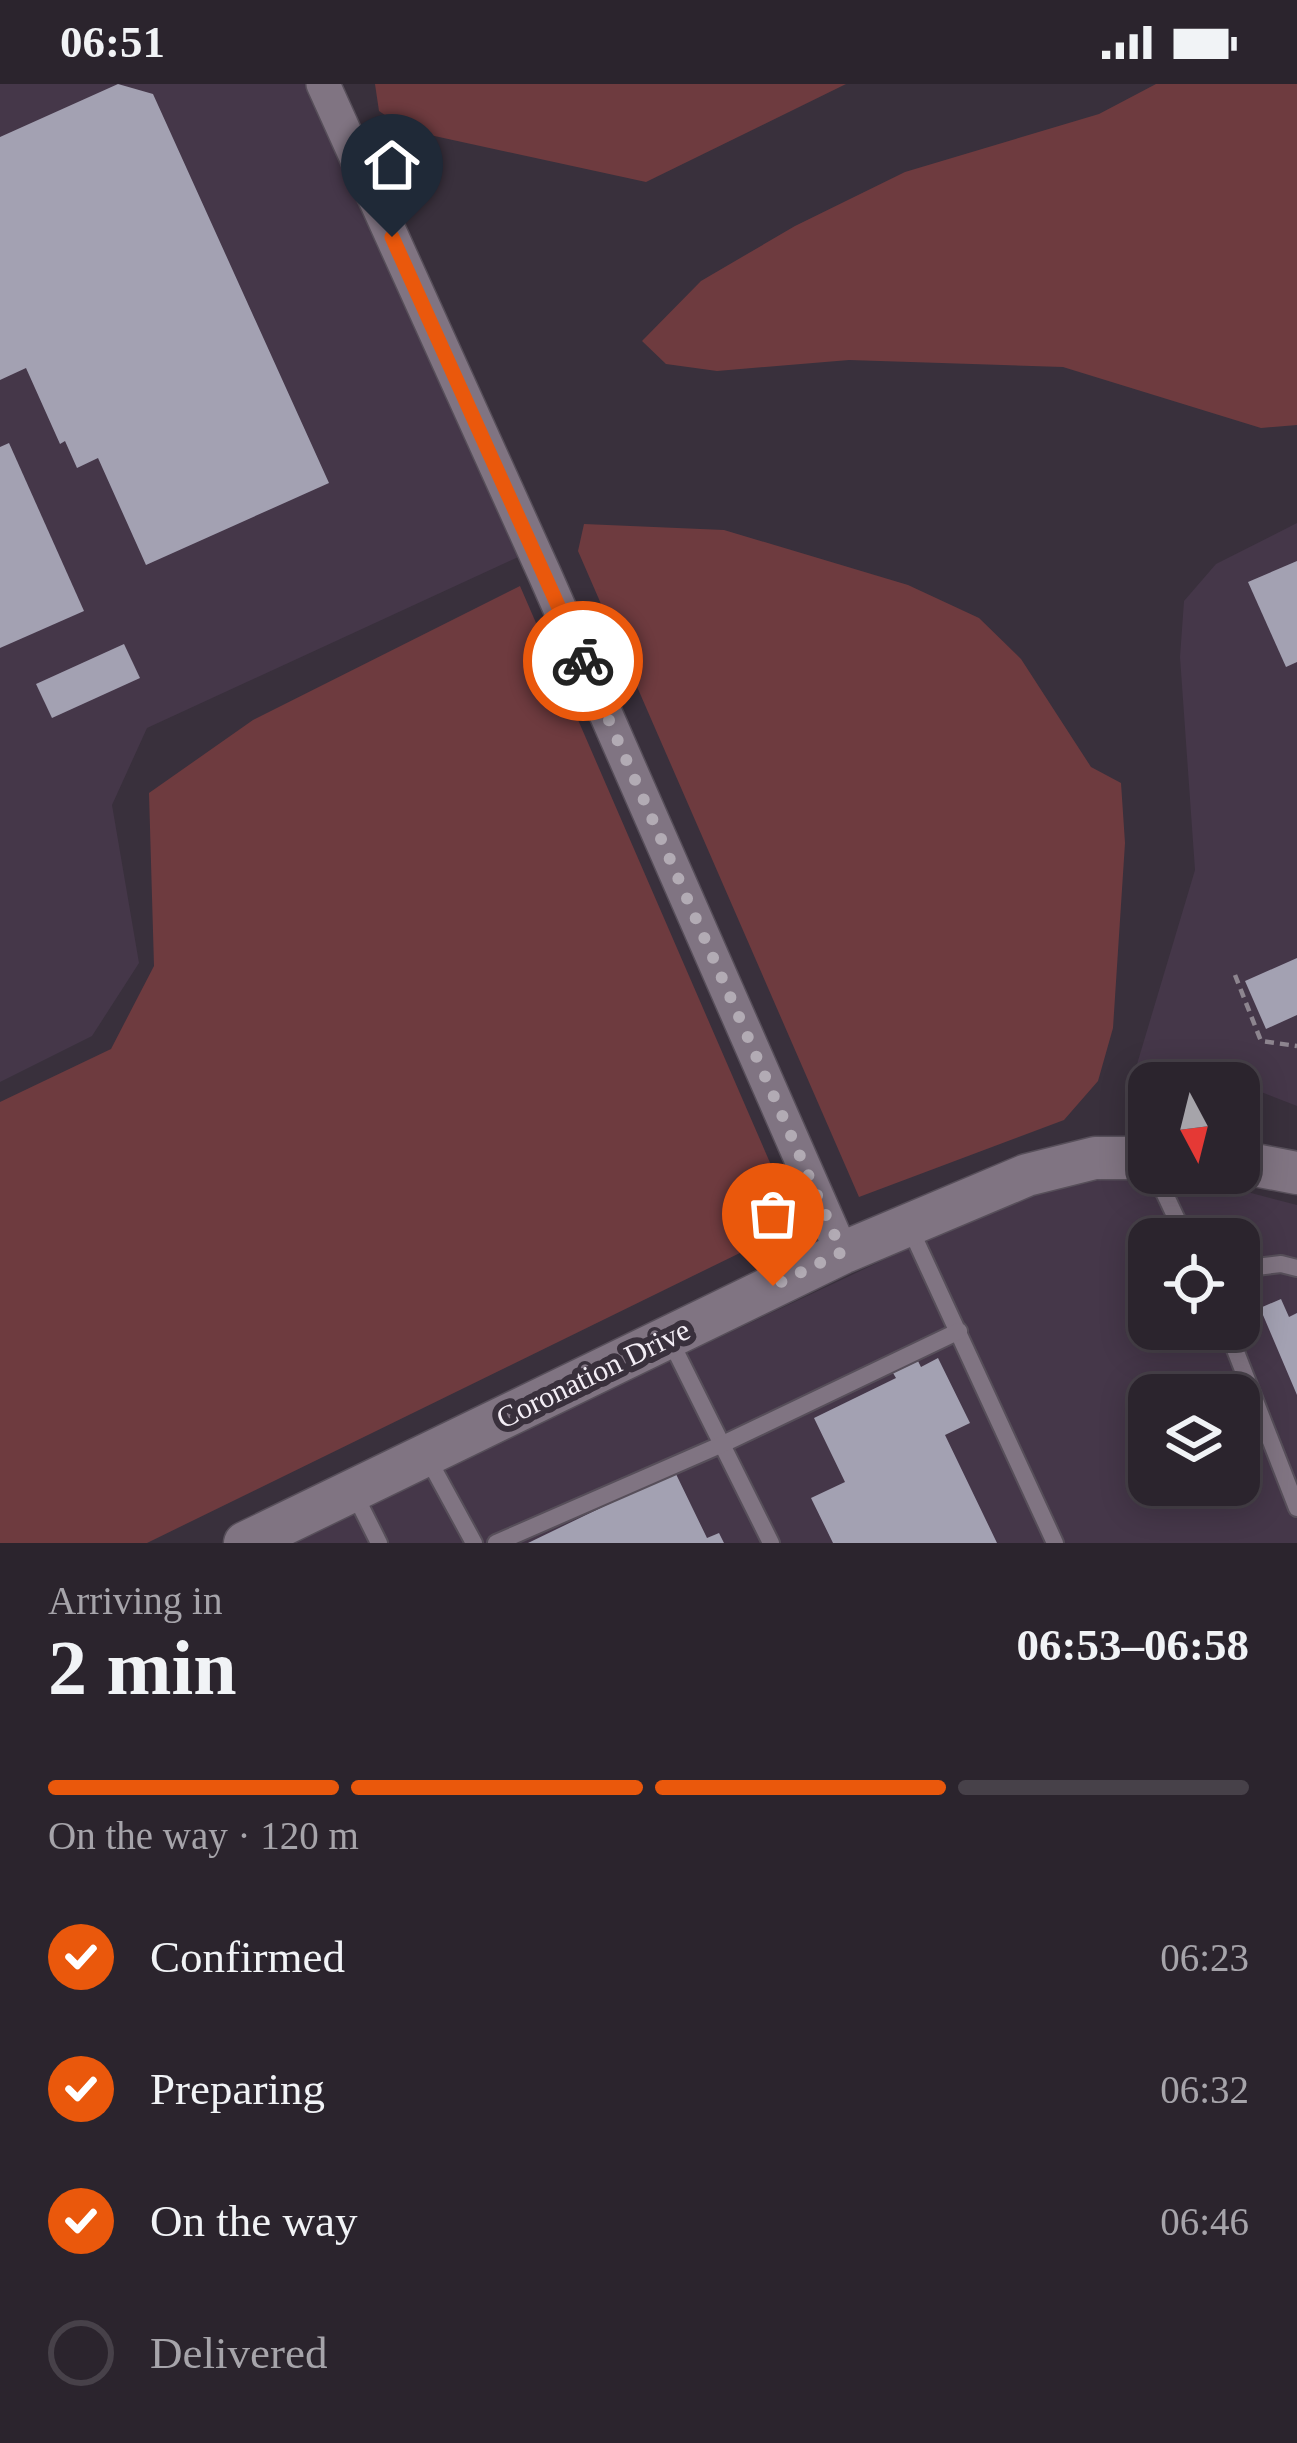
<!DOCTYPE html>
<html lang="en">
<head>
<meta charset="utf-8">
<style>
	body { margin:0; font-family:"Times New Roman",serif; background:#332c35; color:#f1f3f6; height:100vh; display:flex; flex-direction:column; font-size:45px; white-space:nowrap }
	* { box-sizing:border-box; margin:0 }
	p { font-size:39px; color:#a6a4aa }
	.icon { flex:none; width:66px; height:66px; fill:none; stroke:currentColor; stroke-width:2; stroke-linecap:round; stroke-linejoin:round }
	.map { position:relative; height:1459px; overflow:hidden }
	.drawer { display:flex; flex-direction:column; background:#2b242d; flex:1 }
	.drawer>* { flex:none }
	.needle { width:78px; rotate:173deg }
	.fabs { position:absolute; left:1128px; top:978px; display:grid; gap:24px }
	.fabs a { display:grid; place-items:center; width:132px; height:132px; border-radius:24px; background:#2b242d; box-shadow:0 6px 30px #0003,0 0 0 3px #474149; font-size:60px }
	.pin { position:absolute; display:grid; place-items:center; width:102px; height:102px; color:#fff; margin:-123px -51px; border-radius:50% 50% 50% 0; rotate:-45deg; box-shadow:0 0 12px #0007 }
	.pin .icon { rotate:45deg }
	.courier { position:absolute; display:grid; place-items:center; width:120px; height:120px; margin:-60px; border:9px solid #ea580c; border-radius:50%; background:#fff; color:#222; box-shadow:0 3px 15px #0007 }
	.head em { font-style:normal; font-weight:700 }
	.head div { display:flex; flex-direction:column-reverse }
	.head { display:flex; align-items:center; justify-content:space-between; height:204px; padding:0 48px }
	h1 { font-size:78px; font-weight:700; line-height:90px }
	.bar { display:grid; grid-template-columns:repeat(4,1fr); gap:18px 12px; align-content:center; height:144px; padding:0 48px }
	.bar i { height:15px; border-radius:9px; background:#474149 }
	.bar .selected { background:#ea580c }
	.bar p { grid-column:span 4 }
	ol { padding:0 48px; list-style:none }
	li { display:flex; align-items:center; gap:36px; height:132px }
	li p { margin-inline-start:auto }
	li .icon { padding:12px; border-radius:50%; background:#ea580c; color:#fff; stroke-width:4 }
	li:last-child { color:#a6a4aa }
	li i { width:66px; height:66px; border:6px solid #474149; border-radius:50% }
	.status { display:flex; justify-content:space-between; align-items:center; height:84px; padding:0 60px; background:#2b242d; direction:ltr }
	.status svg { height:33px; fill:currentColor }
	.map>svg:first-child { display:block }
</style>
</head>
<body>
<div class="status"><b>06:51</b><svg viewBox="0 0 49 12"><path d="M0 12V9h3v3zM5 12V6h3v6zM10 12V3h3v9zM15 12V0h3v12zM26 1h20v11H26zM47 4h2v5h-2z"/></svg></div>
<div class="map">
<svg width="1297" height="1459" viewBox="0 0 1297 1459">
	<rect width="100%" height="100%" fill="#39303c"/>
	<g fill="#453749" fill-rule="evenodd">
		<path d="M0,0H326L529,468L147,644L112,721L139,879L92,952L0,998Z"/>
		<path d="M1297,439V1022L1261,1008L1239,1006V999H1149V1004L1129,1007L1195,786L1180,573L1184,517L1216,480Z"/>
		<path d="M1187,1092L1297,1121V1459H285L1008,1117L1112,1093ZM1149,1155H1239V1245H1149ZM1149,1311H1239V1401H1149Z"/>
	</g>
	<g fill="#6e3b3f">
		<path d="M375,0H846L646,98L407,46L379,27Z"/>
		<path d="M1156,0H1297V341L1261,344L1063,283L849,276L717,287L666,280L642,257L701,197L795,142L905,88L1099,30Z"/>
		<path d="M584,440L724,446L908,501L979,534L1021,575L1091,683L1121,699L1125,759L1113,944L1098,997L1064,1036L859,1113L578,467Z"/>
		<path d="M520,502L797,1141L147,1459H0V1018L111,965L154,882L149,709L253,636Z"/>
	</g>
	<g fill="#a3a1b2">
		<path d="M118,0L153,10L329,399L146,481L98,374L77,384L65,357L60,360L26,284L0,296V53Z"/>
		<path d="M9,359L84,527L0,564V363Z"/>
		<path d="M1297,477V578L1286,583L1248,498Z"/>
		<path d="M124,560L140,594L52,634L36,600Z"/>
		<path d="M1297,874V931L1266,945L1245,897Z"/>
		<path d="M1281,1215L1289,1233L1297,1229V1311L1260,1224Z"/>
		<path d="M938,1274L970,1339L945,1351L997,1459H833L811,1414L845,1398L814,1334L896,1294L893,1289L918,1277L921,1283Z"/>
		<path d="M675,1388L707,1454L719,1449L724,1459H528Z"/>
	</g>
	<g fill="none" stroke-linecap="round" stroke-linejoin="round">
		<g stroke="#574f5a" stroke-width="20">
			<g id="service">
				<path d="M1155,1089L1186,1155"/>
				<path d="M909,1142L1055,1459"/>
				<path d="M1239,1185L1281,1180L1297,1184"/>
				<path d="M1227,1245L1297,1424"/>
				<path d="M670,1256L771,1459"/>
				<path d="M426,1371L474,1459"/>
				<path d="M353,1407L379,1459"/>
				<path d="M496,1459L725,1359L959,1247"/>
			</g>
		</g>
		<g stroke="#574f5a" stroke-width="36">
			<path id="minor" d="M323,0L545,491L842,1169"/>
		</g>
		<g stroke="#574f5a" stroke-width="45">
			<g id="tertiary">
				<path d="M1239,1078L1297,1089"/>
				<path d="M245,1459L842,1169L1027,1091L1095,1074H1149"/>
			</g>
		</g>
		<path stroke="#8d858f" stroke-width="4.5" stroke-dasharray="9 6" stroke-linecap="butt" d="M1235,891L1261,957L1297,962"/>
		<use href="#service" stroke="#807482" stroke-width="16"/>
		<use href="#minor" stroke="#807482" stroke-width="33"/>
		<use href="#tertiary" stroke="#807482" stroke-width="42"/>
	</g>
	<g fill="none" stroke-linecap="round" stroke-linejoin="round">
		<path stroke="#b2abb4" stroke-width="12" stroke-dasharray="0 21.6" d="M583,577L842,1168L773,1202"/>
		<path stroke="#ea580c" stroke-width="15" d="M392,153L583,577"/>
	</g>
	<g text-anchor="middle" stroke-width="12" stroke-linejoin="round" paint-order="stroke">
		<g font-size="30" fill="#f3edf5" stroke="#39303c">
			<text transform="translate(593 1290) rotate(-26)" y="10">Coronation Drive</text>
		</g>
	</g>
</svg>
<div class="fabs">
<a><svg class="needle" viewBox="-14 -14 28 28"><path d="M0-13l5 13h-10z" fill="#e53935"/><path d="M0 13l5-13h-10z" fill="#a6a4aa"/></svg></a>
<a><svg class="icon" aria-label="locate" viewBox="0 0 24 24"><circle cx="12" cy="12" r="6"/><path d="M12 2v4M12 18v4M2 12h4M18 12h4"/></svg></a>
<a><svg class="icon" aria-label="layers" viewBox="0 0 24 24"><path d="M12 4l9 5-9 5-9-5zM3 14l9 5 9-5"/></svg></a>
</div>
<div class="pin" style="left:773px;top:1202px;background:#ea580c"><svg class="icon" aria-label="bag" viewBox="0 0 24 24"><path d="M5 8h14l-1 12H6zM9 8a3 3 0 0 1 6 0"/></svg></div>
<div class="pin" style="left:392px;top:153px;background:#1f2937"><svg class="icon" aria-label="home" viewBox="0 0 24 24"><path d="M3 11l9-7 9 7M6 9v11h12V9"/></svg></div>
<div class="courier" style="left:583px;top:577px"><svg class="icon" aria-label="bike" viewBox="0 0 24 24"><circle cx="6" cy="16" r="4"/><circle cx="18" cy="16" r="4"/><path d="M6 16l4-8h5l3 8M10 8l3 8H6M13 5h3"/></svg></div>
</div>
<section class="drawer">
<div class="head"><div><h1>2 min</h1><p>Arriving in</p></div><em>06:53–06:58</em></div>
<div class="bar"><i class="selected"></i><i class="selected"></i><i class="selected"></i><i></i><p>On the way · 120 m</p></div>
<ol>
<li><svg class="icon" aria-label="check" viewBox="0 0 24 24"><path d="M5 12l5 5 9-10"/></svg>Confirmed<p>06:23</p></li>
<li><svg class="icon" aria-label="check" viewBox="0 0 24 24"><path d="M5 12l5 5 9-10"/></svg>Preparing<p>06:32</p></li>
<li><svg class="icon" aria-label="check" viewBox="0 0 24 24"><path d="M5 12l5 5 9-10"/></svg>On the way<p>06:46</p></li>
<li><i></i>Delivered</li>
</ol>
</section>
</body>
</html>
